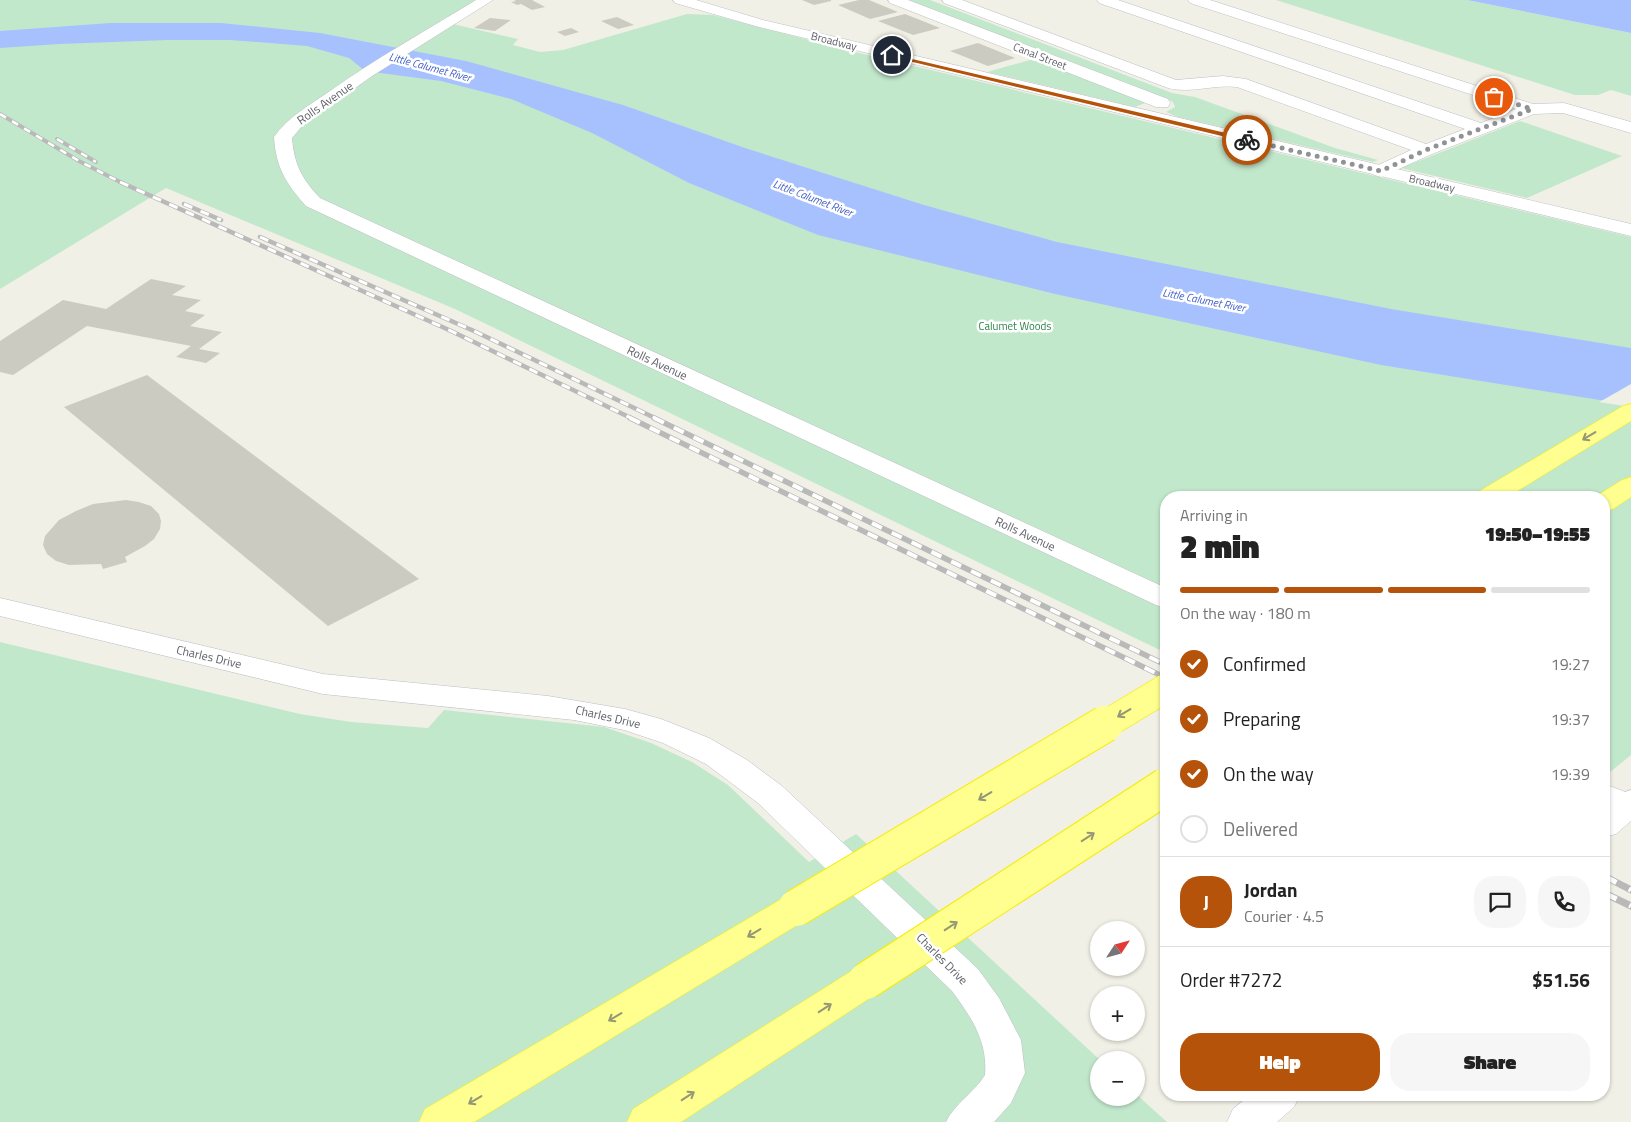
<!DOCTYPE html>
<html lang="en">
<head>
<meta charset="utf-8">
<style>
	body { margin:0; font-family:"Titillium Web",sans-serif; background:#f6f6f6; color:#222; height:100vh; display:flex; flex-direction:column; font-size:19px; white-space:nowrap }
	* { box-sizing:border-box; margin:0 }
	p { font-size:16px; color:#767676 }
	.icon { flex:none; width:28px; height:28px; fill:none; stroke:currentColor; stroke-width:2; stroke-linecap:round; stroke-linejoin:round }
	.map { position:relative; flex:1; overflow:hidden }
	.sheet { position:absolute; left:1160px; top:491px; width:450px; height:610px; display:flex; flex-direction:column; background:#fff; border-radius:20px; box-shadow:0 1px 4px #0004 }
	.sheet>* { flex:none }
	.needle { width:32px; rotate:54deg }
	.controls { position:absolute; left:1090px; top:921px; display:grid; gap:10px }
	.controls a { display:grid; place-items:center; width:55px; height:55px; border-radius:50%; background:#fff; box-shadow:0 1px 4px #0004; font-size:25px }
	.pin { position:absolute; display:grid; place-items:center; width:42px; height:42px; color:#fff; margin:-21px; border:2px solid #fff; border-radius:50%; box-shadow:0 1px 5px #0007 }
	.courier { position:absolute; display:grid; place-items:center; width:50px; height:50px; margin:-25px; border:4px solid #b45309; border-radius:50%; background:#fff; color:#222; box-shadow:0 1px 6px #0007 }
	.overview em { font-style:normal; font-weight:800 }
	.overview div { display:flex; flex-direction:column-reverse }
	.overview { display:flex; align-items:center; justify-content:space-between; height:85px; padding:0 20px }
	h1 { font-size:32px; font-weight:800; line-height:38px }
	.bar { display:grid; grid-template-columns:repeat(4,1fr); gap:8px 5px; align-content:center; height:60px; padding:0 20px }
	.bar i { height:6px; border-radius:4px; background:#e0e0e0 }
	.bar .on { background:#b45309 }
	.bar p { grid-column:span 4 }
	.line { display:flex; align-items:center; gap:12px; padding:0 20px; border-top:1px solid #e0e0e0 }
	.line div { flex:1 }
	.round { display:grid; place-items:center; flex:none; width:52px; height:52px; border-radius:20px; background:#f6f6f6 }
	ol { padding:0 20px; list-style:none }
	li { display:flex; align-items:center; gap:15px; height:55px }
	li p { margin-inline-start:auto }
	li .icon { padding:5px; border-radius:50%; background:#b45309; color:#fff; stroke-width:4 }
	li:last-child { color:#767676 }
	li i { width:28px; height:28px; border:2px solid #e0e0e0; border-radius:50% }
	.cta { display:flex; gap:10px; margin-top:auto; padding:10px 20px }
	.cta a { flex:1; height:58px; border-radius:20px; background:#b45309; color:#fff; font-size:20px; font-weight:800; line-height:58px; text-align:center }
	.cta a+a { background:#f6f6f6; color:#222 }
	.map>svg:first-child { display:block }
</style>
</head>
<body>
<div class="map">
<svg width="1631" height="1122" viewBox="0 0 1631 1122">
	<rect width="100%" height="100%" fill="#f0f0e6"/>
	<g fill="#c2e8cc">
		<path d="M0,0H479L440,21L518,39L513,45L540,52L563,50L687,14L713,15L855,52L1631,237V755L1604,777V498H1166V653L455,309L166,188L0,289Z"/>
		<path d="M909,0H930L1172,93L1195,97L1335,148L1378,160L1373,162L1178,117L1166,112L1175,107L1173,102L1165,98Z"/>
		<path d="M1276,0H1467L1631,33V96L1611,90L1598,95H1575Z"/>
		<path d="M1037,58L1144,99L1145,103L1135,107L987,72Z"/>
		<path d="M1520,121L1622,156L1527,198L1401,168Z"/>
		<path d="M0,642L300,714L351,722L428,728L444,710L604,727L651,743L692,762L728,785L809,862L856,834L1100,1060L1099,1098H1136V1094L1167,1122H0Z"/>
	</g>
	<g fill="#a7c1ff">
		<path d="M1467,0H1631V33Z"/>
		<path d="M110,23H221L320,33L466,61L623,105L745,148L924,205L1057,242L1391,309L1631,348V405L1381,365L1055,294L818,235L689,183L592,133L511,99L441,81L365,71L349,58L307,46L230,40H168L60,44L0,48V31Z"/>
	</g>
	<path fill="#f0f0e6" d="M1631,384V407L1599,402L1603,400Z"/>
	<g fill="#cbcbc2">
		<path d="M514,0H532L545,7L532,10L521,4L517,5L511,2L516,1Z"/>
		<path d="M802,0H831V1L814,5Z"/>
		<path d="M859,0H869L898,12L870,19L838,5Z"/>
		<path d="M905,14L940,28L913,35L878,21Z"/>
		<path d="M617,17L634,25L618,29L601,21Z"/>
		<path d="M490,18L511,20L495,31L474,28Z"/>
		<path d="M571,28L579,32L565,36L557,32Z"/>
		<path d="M978,43L1015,58L988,66L950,51Z"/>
		<path d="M151,279L186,286L172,295L201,300L185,311L205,315L190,326L222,332L199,349L220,353L206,363L176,357L191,346L87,326L13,375L0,372V341L63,300L106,309Z"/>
		<path d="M147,375L419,579L328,626L64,407Z"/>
		<path d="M126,500L139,502L151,506L159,514L161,521L160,529L154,539L145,546L125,557L127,562L103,569L101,564L69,565L56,561L47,554L43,545L45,536L59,520L76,511L93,504Z"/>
	</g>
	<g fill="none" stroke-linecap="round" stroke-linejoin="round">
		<g stroke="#bdbec5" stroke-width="1">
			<g id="street">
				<path d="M476,0H493L372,76L302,126L292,138C294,164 302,179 320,198L1166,588V608L1156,605L306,206C286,183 276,168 274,137C288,117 310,105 330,91C377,58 427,30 476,0Z"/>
				<path d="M888,0H908L1168,99L1170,103L1168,107H1156L890,3Z"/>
				<path d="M942,0H962L1176,80L1223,76L1246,79L1426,144L1465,129L1099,3L1097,0H1118L1481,123L1516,109L1190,3L1188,0H1210L1533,104L1564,103L1631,122V133L1563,113L1534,114L1432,154L1381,177L1374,175L1372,171L1374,167L1411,150L1237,87C1214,84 1191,94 1168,88L944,3Z"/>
				<path d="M0,598L323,674L548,696L625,709L661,719L709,738L747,760L782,786L978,969L999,998L1021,1040L1025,1073L1011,1103L994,1122H946C955,1103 974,1093 985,1075C988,1041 971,1017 952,991L758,803L706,764L663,743L624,730L574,720L323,694L0,616Z"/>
				<path d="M1604,784L1631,794V817L1626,818L1604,810Z"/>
			</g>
		</g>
		<g stroke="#c0c1c9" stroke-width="1">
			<g id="secondary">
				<path d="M673,0H696L763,20L1631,224V236L759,27L675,3Z"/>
				<path d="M1631,790V821L1616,834L1604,837V806L1619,794Z"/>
				<path d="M1250,1095H1300L1294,1107L1277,1122H1227L1233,1109Z"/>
			</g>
		</g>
		<g stroke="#f6eb00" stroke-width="1">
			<g id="highway">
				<path d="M1631,404V421L1506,498H1474L1478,492L1623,406Z"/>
				<path d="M1631,477V497L1613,509L1604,511V498L1595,497L1622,480Z"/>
				<path d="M796,894L809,898L814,908L809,918L474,1122H419L425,1109L783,898Z"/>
				<path d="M866,966L879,970L885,981L879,992L681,1122H627L633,1109L853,970Z"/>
			</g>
		</g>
		<use href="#street" fill="#fff" fill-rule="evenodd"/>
		<use href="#secondary" fill="#fff" fill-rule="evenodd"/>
		<use href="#highway" fill="#feff8e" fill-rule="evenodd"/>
		<g stroke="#b9b9ba" stroke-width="4">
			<g id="rail-far3">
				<path d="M0,114L79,161L122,183"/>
				<path d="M57,139L96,162"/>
			</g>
		</g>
		<g stroke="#b9b9ba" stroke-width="4.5">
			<g id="rail-far2">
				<path d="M120,182L449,330L633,419"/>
				<path d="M184,204L221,220"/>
				<path d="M260,237L474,331L657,419"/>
			</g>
		</g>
		<g stroke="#b9b9ba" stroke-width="5.5">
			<g id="rail-far1">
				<path d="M630,418L1166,678"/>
				<path d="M654,418L1166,665"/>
			</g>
		</g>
		<g stroke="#b9b9ba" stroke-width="7">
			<g id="rail">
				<path d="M1604,876L1631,890"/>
				<path d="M1604,893L1631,906"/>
			</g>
		</g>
		<use href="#rail-far3" stroke="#fff" stroke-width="2.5" stroke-dasharray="7" stroke-linecap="butt"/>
		<use href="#rail-far2" stroke="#fff" stroke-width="3" stroke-dasharray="9" stroke-linecap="butt"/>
		<use href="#rail-far1" stroke="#fff" stroke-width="4" stroke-dasharray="11" stroke-linecap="butt"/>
		<use href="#rail" stroke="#fff" stroke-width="5" stroke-dasharray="14" stroke-linecap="butt"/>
		<g stroke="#f6eb00" stroke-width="29" stroke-linecap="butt">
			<path id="highway-bridge-far1" d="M1103,726L1166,688"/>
		</g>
		<g stroke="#f6eb00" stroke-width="38" stroke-linecap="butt">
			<g id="highway-bridge">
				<path d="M796,908L1105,724"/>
				<path d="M866,981L1166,786"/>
			</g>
		</g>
		<use href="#highway-bridge-far1" stroke="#feff8e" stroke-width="28"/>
		<use href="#highway-bridge" stroke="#feff8e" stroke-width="36"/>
	</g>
	<defs><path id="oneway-shaft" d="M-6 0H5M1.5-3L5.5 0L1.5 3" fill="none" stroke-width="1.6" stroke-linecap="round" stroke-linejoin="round" transform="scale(1.25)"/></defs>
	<g stroke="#959775">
		<use href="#oneway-shaft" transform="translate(1589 436) rotate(149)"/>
		<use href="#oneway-shaft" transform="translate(1124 713) rotate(149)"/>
		<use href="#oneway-shaft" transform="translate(985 796) rotate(149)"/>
		<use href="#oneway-shaft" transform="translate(1088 837) rotate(-33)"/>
		<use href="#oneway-shaft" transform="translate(951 926) rotate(-33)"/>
		<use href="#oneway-shaft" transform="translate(754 933) rotate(149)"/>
		<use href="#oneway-shaft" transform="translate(825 1008) rotate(-33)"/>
		<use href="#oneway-shaft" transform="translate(615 1017) rotate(149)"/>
		<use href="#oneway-shaft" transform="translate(688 1096) rotate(-33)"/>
		<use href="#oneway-shaft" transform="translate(475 1100) rotate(149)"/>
	</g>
	<path fill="#b45309" d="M891,54L1247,138L1250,140L1247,142L892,57Z"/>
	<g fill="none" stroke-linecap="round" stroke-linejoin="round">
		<path stroke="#909293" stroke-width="5" stroke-dasharray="0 9" d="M1247,140L1381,171L1426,150L1532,109L1494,97"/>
	</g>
	<g text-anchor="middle" stroke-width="5" stroke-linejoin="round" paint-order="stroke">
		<g font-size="11" fill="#5d5f67" stroke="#fff">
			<text transform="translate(834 41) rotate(14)" y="4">Broadway</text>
			<text transform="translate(1040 56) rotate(21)" y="4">Canal Street</text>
			<text transform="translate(1432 183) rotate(13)" y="4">Broadway</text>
		</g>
		<g font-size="11" font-style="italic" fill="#4461c8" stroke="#fff">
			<text transform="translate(430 67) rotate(15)" y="4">Little Calumet River</text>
			<text transform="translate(813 198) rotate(21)" y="4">Little Calumet River</text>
			<text transform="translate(1204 300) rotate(11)" y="4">Little Calumet River</text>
		</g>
		<g font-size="11" fill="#30824b" stroke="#fff">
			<text x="1015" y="330">Calumet Woods</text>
		</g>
		<g font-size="12" fill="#5d5f67" stroke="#fff">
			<text transform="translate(325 103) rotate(-35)" y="4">Rolls Avenue</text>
			<text transform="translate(657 363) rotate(25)" y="4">Rolls Avenue</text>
			<text transform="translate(1025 534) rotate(25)" y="4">Rolls Avenue</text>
			<text transform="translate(209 657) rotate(13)" y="4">Charles Drive</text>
			<text transform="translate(608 717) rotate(13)" y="4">Charles Drive</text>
			<text transform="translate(942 959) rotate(45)" y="4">Charles Drive</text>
		</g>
	</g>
</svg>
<div class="controls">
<a><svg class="needle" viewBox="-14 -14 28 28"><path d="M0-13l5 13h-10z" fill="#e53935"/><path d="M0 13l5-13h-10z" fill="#767676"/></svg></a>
<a>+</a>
<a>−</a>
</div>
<div class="pin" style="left:1494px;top:97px;background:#ea580c"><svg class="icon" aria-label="bag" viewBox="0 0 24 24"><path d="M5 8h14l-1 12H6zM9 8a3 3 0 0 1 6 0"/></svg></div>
<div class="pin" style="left:892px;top:55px;background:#1f2937"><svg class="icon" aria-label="home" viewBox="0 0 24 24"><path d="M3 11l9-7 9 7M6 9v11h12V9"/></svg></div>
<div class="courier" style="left:1247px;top:140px"><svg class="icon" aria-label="bike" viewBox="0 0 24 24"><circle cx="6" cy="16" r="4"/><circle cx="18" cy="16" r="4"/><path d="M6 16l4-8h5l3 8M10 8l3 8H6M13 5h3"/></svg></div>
<section class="sheet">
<div class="overview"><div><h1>2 min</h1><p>Arriving in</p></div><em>19:50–19:55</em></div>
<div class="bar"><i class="on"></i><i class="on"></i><i class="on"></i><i></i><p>On the way · 180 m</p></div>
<ol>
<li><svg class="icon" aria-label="check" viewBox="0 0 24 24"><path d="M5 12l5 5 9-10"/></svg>Confirmed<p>19:27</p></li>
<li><svg class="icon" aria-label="check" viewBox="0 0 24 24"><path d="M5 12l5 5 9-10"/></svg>Preparing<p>19:37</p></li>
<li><svg class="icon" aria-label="check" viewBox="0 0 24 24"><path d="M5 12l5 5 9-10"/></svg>On the way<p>19:39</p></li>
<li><i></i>Delivered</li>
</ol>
<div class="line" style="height:90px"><b class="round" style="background:#b45309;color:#fff">J</b><div><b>Jordan</b><p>Courier · 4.5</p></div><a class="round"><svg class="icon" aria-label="chat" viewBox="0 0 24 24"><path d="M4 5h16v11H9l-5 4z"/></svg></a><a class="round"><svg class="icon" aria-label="phone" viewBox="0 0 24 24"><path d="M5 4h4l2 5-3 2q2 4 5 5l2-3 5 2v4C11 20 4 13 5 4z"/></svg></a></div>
<div class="line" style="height:65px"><div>Order #7272</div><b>$51.56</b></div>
<div class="cta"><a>Help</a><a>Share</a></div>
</section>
</div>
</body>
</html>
